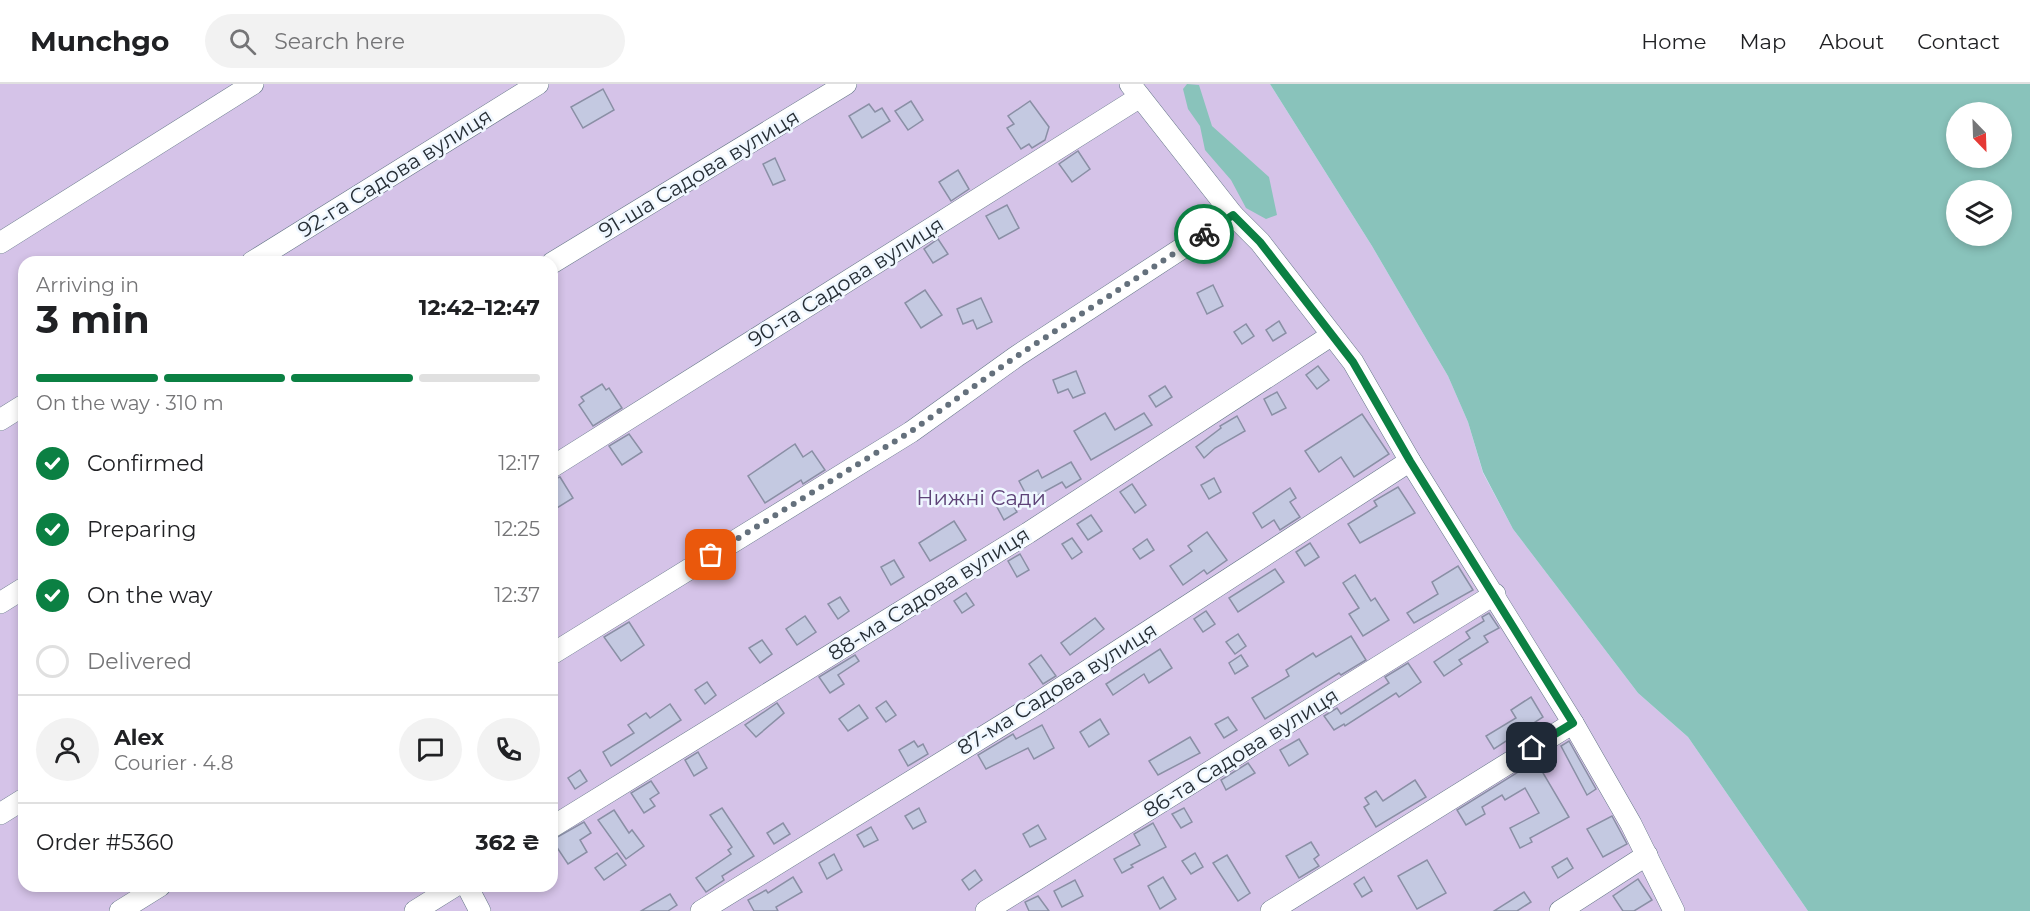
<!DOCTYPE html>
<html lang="en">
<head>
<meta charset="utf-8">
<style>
	body { margin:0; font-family:Montserrat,sans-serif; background:#f2f2f2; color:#202124; height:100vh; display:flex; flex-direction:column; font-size:22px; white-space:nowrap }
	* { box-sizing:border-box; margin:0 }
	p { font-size:20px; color:#757577 }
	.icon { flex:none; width:33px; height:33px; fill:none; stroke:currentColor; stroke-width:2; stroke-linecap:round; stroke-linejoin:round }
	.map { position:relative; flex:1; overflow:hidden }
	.panel { position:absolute; left:18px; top:172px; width:540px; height:636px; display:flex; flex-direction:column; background:#fff; border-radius:18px; box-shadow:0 3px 9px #0003 }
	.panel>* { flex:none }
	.needle { width:39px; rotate:157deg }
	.tools { position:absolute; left:1946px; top:18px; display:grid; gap:12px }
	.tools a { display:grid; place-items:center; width:66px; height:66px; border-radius:50%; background:#fff; box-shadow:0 3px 9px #0003; font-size:30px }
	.pin { position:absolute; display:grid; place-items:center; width:51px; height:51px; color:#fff; margin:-26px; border-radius:12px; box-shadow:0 3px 9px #0006 }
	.courier { position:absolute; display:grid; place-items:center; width:60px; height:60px; margin:-30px; border:4px solid #0b8043; border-radius:50%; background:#fff; color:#222; box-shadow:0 2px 8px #0007 }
	.head em { font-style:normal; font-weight:700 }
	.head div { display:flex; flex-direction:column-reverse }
	.head { display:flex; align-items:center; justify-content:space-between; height:102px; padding:0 18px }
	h1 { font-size:39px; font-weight:700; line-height:45px }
	.bar { display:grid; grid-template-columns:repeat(4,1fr); gap:9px 6px; align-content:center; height:72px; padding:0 18px }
	.bar i { height:8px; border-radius:4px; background:#e0e0e0 }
	.bar .on { background:#0b8043 }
	.bar p { grid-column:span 4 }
	.line { display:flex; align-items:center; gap:15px; padding:0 18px; border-top:2px solid #e0e0e0 }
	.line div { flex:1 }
	.round { display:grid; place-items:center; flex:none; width:63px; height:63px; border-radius:32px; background:#f2f2f2 }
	ol { padding:0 18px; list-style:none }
	li { display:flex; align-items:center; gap:18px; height:66px }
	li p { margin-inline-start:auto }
	li .icon { padding:6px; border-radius:50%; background:#0b8043; color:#fff; stroke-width:4 }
	li:last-child { color:#757577 }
	li i { width:33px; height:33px; border:3px solid #e0e0e0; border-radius:50% }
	header { display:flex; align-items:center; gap:36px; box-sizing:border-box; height:84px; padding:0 30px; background:#fff; border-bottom:2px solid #e0e0e0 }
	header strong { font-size:28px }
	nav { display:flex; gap:33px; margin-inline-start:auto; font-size:21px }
	.search { width:420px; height:54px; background:#f2f2f2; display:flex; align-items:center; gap:15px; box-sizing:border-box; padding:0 21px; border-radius:33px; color:#757577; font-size:22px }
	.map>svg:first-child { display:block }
</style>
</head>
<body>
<header>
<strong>Munchgo</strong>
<div class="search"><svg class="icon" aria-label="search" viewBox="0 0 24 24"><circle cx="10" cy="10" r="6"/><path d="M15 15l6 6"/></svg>Search here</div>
<nav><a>Home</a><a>Map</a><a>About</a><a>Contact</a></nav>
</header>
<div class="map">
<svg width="2030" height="827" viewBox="0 0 2030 827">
	<rect width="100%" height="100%" fill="#d7ecff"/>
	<path fill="#d5c3e8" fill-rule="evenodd" d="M0,0H1270L1372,162L1448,292L1468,338L1483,389L1513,445L1638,609L1688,653L1808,827H0ZM24,178H552V802H24Z"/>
	<g fill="#89c3bb" fill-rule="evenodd">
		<path d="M1187,0L1199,1L1212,42L1269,93L1277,131L1266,135L1246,124L1231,96L1205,66L1200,42L1188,25L1183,5Z"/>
		<path d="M1270,0H2030V827H1808L1688,653L1638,609L1513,445L1483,388L1468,338L1448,292L1372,162ZM1956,28H2001V74H1956ZM1956,106H2001V152H1956Z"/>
	</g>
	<g fill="#c4c9e1" stroke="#8a8fa5" stroke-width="1.5">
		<path d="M603,5L614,26L583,44L571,23Z"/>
		<path d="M911,17L923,36L908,46L895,27Z"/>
		<path d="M1030,17L1049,43L1045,56L1032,64L1029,60L1021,65L1007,44L1014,40L1008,32Z"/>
		<path d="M869,20L875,28L882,24L890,37L862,54L849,32Z"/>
		<path d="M1078,67L1090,85L1072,98L1059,80Z"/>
		<path d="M775,74L785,96L773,101L763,80Z"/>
		<path d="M958,86L969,105L951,117L939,98Z"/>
		<path d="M1007,121L1019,144L999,155L986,132Z"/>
		<path d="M938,155L948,170L933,179L924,165Z"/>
		<path d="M1213,201L1223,222L1207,230L1197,209Z"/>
		<path d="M925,206L942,231L921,244L905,219Z"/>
		<path d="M981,214L992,238L977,245L973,236L963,240L957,225Z"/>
		<path d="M1279,237L1286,249L1273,257L1266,246Z"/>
		<path d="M1246,240L1254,252L1242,260L1234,248Z"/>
		<path d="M1318,282L1329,296L1317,305L1306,291Z"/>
		<path d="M1076,287L1085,309L1073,314L1068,305L1058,309L1053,296Z"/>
		<path d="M602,300L606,306L609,304L622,324L593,342L579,321L584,317L581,313Z"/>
		<path d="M1165,302L1172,313L1156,323L1149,312Z"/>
		<path d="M1277,308L1286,324L1272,331L1264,315Z"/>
		<path d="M1105,329L1115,346L1144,329L1152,341L1091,376L1074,347Z"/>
		<path d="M1362,330L1389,370L1354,393L1341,373L1319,388L1305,367Z"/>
		<path d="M1237,332L1245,347L1215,364L1204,374L1196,363L1221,344L1220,342Z"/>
		<path d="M629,350L642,368L622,381L609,362Z"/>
		<path d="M795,360L803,373L812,367L825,386L803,400L801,396L765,419L748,392Z"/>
		<path d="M1071,378L1081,395L1066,404L1062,398L1029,416L1019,397L1038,386L1042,394Z"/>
		<path d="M560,393L573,414L552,427V396Z"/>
		<path d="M1214,394L1221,408L1209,415L1201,401Z"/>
		<path d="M1132,400L1146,421L1135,429L1120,408Z"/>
		<path d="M1398,403L1415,429L1360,459L1348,440L1377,422L1374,417Z"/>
		<path d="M1290,404L1296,414L1290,418L1300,433L1280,446L1274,436L1262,444L1253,429Z"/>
		<path d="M1010,416L1017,428L1004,436L997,423Z"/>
		<path d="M1091,431L1102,447L1088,456L1077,440Z"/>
		<path d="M954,437L966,456L930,477L919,459Z"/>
		<path d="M1207,448L1227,476L1207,490L1204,486L1183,501L1170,482L1192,467L1188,462Z"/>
		<path d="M1072,454L1082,468L1072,475L1062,460Z"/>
		<path d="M1147,455L1154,466L1140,475L1133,465Z"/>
		<path d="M1310,459L1319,473L1305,482L1296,468Z"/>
		<path d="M1020,470L1029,486L1017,493L1008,477Z"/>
		<path d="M894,476L904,493L891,501L881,483Z"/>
		<path d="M1458,482L1473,506L1414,539L1407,529L1438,510L1432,498Z"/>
		<path d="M1275,485L1284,498L1238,528L1229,514Z"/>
		<path d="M1355,491L1371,517L1375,514L1389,536L1363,552L1349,530L1359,524L1343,499Z"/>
		<path d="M966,509L974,521L962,529L954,517Z"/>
		<path d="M840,513L849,527L838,535L828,520Z"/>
		<path d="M1206,527L1215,540L1203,548L1194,535Z"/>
		<path d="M1489,529L1499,544L1484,552L1488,558L1459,576L1462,580L1444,592L1434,578L1470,554L1466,548L1484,537L1482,533Z"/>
		<path d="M805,532L816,548L797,561L786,545Z"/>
		<path d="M1095,534L1104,545L1070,571L1061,559Z"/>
		<path d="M629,538L644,561L621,577L604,553Z"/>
		<path d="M1238,550L1246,562L1235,570L1226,558Z"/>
		<path d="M1351,552L1366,576L1341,591L1339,589L1265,635L1252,614L1289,592L1286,586L1313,569L1316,573Z"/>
		<path d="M762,556L772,570L760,579L749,564Z"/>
		<path d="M1160,565L1172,584L1149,599L1144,590L1113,611L1106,600Z"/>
		<path d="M855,571L859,577L838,591L844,600L830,609L819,593Z"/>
		<path d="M1041,571L1056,592L1043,600L1029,580Z"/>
		<path d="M1241,571L1248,582L1235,590L1229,579Z"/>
		<path d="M1408,579L1421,598L1399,613L1396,609L1345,642L1344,640L1334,646L1324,632L1337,624L1341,630L1389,599L1385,593Z"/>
		<path d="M707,598L716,611L705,620L695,606Z"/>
		<path d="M1531,613L1543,633L1494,665L1486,652L1516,634L1511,626Z"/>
		<path d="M886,617L896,631L886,638L876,624Z"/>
		<path d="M777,619L784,629L756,653L745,641Z"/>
		<path d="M670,620L681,636L611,682L603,668L634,649L628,641L646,629L650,634Z"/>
		<path d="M859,621L868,634L848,647L839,635Z"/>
		<path d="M1228,633L1237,646L1224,654L1215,640Z"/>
		<path d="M1100,635L1109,650L1089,663L1080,648Z"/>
		<path d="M1042,641L1054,664L1034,675L1028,664L986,685L978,671L1013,650L1016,655Z"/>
		<path d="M1190,653L1200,669L1158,691L1149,677Z"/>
		<path d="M1299,655L1308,670L1289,682L1280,666Z"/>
		<path d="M914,657L918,663L923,660L928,670L908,682L899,666Z"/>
		<path d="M1569,657L1596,705L1587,711L1561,662Z"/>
		<path d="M698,668L707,684L694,692L685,676Z"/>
		<path d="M1536,677L1569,733L1530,754L1532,758L1520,764L1510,744L1539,729L1525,704L1505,716L1502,711L1482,723L1485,730L1466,741L1457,726Z"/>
		<path d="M1248,679L1255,689L1226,706L1221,696Z"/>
		<path d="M580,686L587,697L575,705L568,694Z"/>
		<path d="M1415,696L1426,713L1376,743L1364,723L1369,720L1365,714L1376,707L1383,717Z"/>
		<path d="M651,697L659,709L650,715L655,722L644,729L631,709Z"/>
		<path d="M722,724L754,772L722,792L724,796L706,808L696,794L731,770L728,766L732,763L710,731Z"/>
		<path d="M919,724L926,738L913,745L905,732Z"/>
		<path d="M1184,724L1192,738L1181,744L1172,730Z"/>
		<path d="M614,726L629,749L632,746L644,762L626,775L598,736Z"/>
		<path d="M1612,732L1627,760L1603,773L1587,745Z"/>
		<path d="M584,738L591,749L580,756L587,768L568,780L552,756Z"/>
		<path d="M783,739L790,750L774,760L767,749Z"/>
		<path d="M1153,739L1166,763L1131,781L1133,783L1122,789L1114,775L1140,761L1134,750Z"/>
		<path d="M1038,741L1046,755L1030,763L1023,750Z"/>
		<path d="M871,743L878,756L864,763L857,751Z"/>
		<path d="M1311,758L1319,771L1314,775L1319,782L1299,794L1286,772Z"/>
		<path d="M617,769L626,781L604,796L595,784Z"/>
		<path d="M1195,769L1203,783L1191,790L1182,777Z"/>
		<path d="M834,770L842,786L827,795L819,779Z"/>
		<path d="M1227,771L1250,809L1238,817L1213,779Z"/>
		<path d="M1567,774L1573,784L1558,794L1552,783Z"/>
		<path d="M1427,776L1446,809L1417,825L1398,792Z"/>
		<path d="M975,786L982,796L969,806L962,796Z"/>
		<path d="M793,793L802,808L776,823L778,827H754L748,816L766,806L768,809Z"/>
		<path d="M1163,793L1176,815L1160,825L1148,802Z"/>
		<path d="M1364,793L1372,807L1362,813L1354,800Z"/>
		<path d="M1638,795L1652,816L1634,827H1623L1613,812Z"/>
		<path d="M1075,796L1083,812L1062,823L1054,807Z"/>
		<path d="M1524,808L1531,818L1517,827H1494Z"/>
		<path d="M670,810L677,821L668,827H641Z"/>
		<path d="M1038,812L1049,827H1029L1025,818Z"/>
	</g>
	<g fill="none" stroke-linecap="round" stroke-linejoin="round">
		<g stroke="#647687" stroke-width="22">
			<g id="minor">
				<path d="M1130,0L1233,131L1260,158L1353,278L1410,377L1573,639L1631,740L1674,827"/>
				<path d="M0,159L253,0"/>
				<path d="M252,178L538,0"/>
				<path d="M552,179L846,0"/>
				<path d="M0,336L24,321"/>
				<path d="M552,383L1140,13"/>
				<path d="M0,519L24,504"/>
				<path d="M552,570L911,348L1017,272L1233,131"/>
				<path d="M0,730L24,715"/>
				<path d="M552,743L1028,449L1332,251"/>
				<path d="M467,802L480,827"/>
				<path d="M120,827L160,802"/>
				<path d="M415,827L455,802"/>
				<path d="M701,827L1033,622L1410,377"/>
				<path d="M986,827L1495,510"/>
				<path d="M1271,827L1573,639"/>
				<path d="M1560,827L1647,771"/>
			</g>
		</g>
		<use href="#minor" stroke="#fff" stroke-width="21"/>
	</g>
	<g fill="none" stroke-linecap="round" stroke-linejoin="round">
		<path stroke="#64707c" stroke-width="6" stroke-dasharray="0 10.8" d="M711,471L910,348L1017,272L1204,150"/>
		<path stroke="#0b8043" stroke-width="8" d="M1204,150L1233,131L1260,158L1353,278L1410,377L1573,639L1532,664"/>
	</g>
	<g text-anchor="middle" stroke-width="5" stroke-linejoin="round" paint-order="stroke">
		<g font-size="21" fill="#262e35" stroke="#eff7ff">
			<text transform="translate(395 89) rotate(-32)" y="7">92-га Садова вулиця</text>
			<text transform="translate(699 90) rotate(-31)" y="7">91-ша Садова вулиця</text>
			<text transform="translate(846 198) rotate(-32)" y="7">90-та Садова вулиця</text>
			<text transform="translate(929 510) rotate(-32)" y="7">88-ма Садова вулиця</text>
			<text transform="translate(1057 605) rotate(-32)" y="7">87-ма Садова вулиця</text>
			<text transform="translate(1241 669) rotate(-32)" y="7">86-та Садова вулиця</text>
		</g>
		<g font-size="21" fill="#5e4378" stroke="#eff7ff">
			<text x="981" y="421">Нижні Сади</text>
		</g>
	</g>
</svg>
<div class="tools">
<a><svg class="needle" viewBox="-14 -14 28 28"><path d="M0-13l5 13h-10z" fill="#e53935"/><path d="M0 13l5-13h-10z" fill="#757577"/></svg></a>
<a><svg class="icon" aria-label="layers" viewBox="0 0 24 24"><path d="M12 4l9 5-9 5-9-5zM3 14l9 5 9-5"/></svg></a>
</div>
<div class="pin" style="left:711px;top:471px;background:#ea580c"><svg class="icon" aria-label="bag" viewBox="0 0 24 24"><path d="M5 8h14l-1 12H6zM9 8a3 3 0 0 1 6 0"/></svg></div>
<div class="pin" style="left:1532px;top:664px;background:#1f2937"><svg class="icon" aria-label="home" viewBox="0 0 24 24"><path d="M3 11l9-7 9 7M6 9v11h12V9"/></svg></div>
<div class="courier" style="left:1204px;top:150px"><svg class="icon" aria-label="bike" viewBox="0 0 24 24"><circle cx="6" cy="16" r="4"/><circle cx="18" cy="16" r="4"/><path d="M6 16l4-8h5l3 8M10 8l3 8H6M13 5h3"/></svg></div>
<section class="panel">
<div class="head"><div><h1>3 min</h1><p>Arriving in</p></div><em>12:42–12:47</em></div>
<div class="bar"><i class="on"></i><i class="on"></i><i class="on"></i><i></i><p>On the way · 310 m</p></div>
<ol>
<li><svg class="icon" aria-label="check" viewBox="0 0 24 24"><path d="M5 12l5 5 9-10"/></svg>Confirmed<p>12:17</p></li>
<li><svg class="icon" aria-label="check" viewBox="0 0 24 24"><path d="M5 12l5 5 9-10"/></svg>Preparing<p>12:25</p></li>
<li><svg class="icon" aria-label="check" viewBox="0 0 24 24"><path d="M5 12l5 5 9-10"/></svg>On the way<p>12:37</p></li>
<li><i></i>Delivered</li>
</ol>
<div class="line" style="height:108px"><a class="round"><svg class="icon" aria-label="person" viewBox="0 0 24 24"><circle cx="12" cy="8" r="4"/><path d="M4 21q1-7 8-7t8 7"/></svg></a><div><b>Alex</b><p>Courier · 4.8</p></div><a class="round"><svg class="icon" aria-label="chat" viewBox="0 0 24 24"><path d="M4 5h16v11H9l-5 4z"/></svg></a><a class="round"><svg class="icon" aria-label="phone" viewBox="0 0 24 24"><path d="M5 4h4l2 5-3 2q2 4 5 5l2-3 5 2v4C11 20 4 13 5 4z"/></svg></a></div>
<div class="line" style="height:78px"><div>Order #5360</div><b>362 ₴</b></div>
</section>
</div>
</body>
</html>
